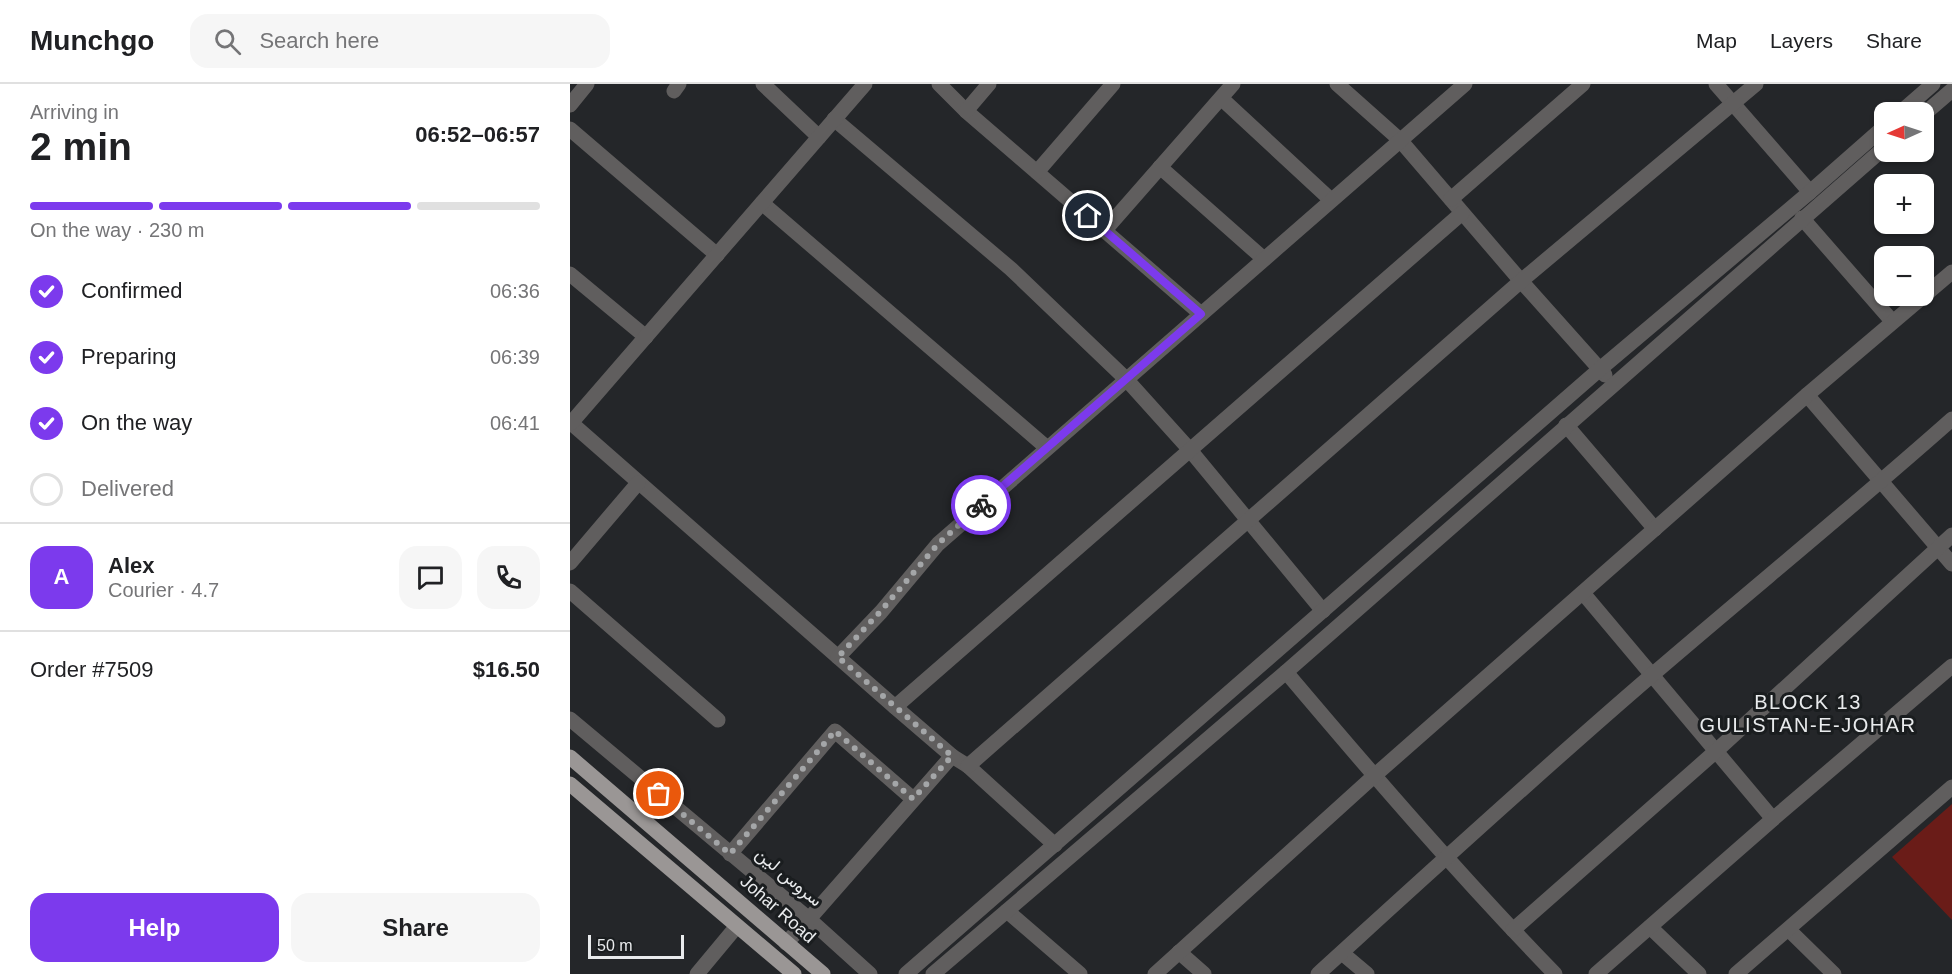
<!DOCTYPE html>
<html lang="en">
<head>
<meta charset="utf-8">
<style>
	body { margin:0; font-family:Arial,Vazirmatn,sans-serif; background:#f6f6f6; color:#202124; height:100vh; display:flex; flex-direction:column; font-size:22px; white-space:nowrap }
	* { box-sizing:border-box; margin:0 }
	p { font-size:20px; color:#757577 }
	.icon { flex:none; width:33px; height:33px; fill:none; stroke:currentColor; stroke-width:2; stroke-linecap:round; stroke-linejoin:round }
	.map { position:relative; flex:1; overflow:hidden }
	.sheet { display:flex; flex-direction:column; background:#fff; width:570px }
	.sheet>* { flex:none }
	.needle { width:39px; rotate:267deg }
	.controls { position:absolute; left:1304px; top:18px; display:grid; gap:12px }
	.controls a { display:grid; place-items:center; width:60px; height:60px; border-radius:12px; background:#fff; box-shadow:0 2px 4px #0004; font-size:30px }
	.scale { position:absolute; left:18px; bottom:15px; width:96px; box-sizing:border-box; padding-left:6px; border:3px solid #e9ebed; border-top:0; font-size:16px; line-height:21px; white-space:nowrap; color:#e9ebed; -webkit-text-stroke:4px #1a1d1f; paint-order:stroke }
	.pin { position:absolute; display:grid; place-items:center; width:51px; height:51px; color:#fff; margin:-26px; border:3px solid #fff; border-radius:50%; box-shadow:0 2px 6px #0007 }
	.courier { position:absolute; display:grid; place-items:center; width:60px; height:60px; margin:-30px; border:4px solid #7c3aed; border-radius:50%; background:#fff; color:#222; box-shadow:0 2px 8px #0007 }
	.summary em { font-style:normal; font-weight:800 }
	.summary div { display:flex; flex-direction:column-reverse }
	.summary { display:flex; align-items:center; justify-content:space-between; height:102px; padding:0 30px }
	h1 { font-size:39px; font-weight:800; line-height:45px }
	.bar { display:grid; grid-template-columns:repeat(4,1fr); gap:9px 6px; align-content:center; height:72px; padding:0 30px }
	.bar i { height:8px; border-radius:4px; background:#e0e0e0 }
	.bar .on { background:#7c3aed }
	.bar p { grid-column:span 4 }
	.line { display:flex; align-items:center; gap:15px; padding:0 30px; border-top:2px solid #e0e0e0 }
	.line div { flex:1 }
	.round { display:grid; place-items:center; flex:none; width:63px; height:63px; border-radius:18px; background:#f6f6f6 }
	ol { padding:0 30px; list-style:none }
	li { display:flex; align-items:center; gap:18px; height:66px }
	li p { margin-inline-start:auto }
	li .icon { padding:6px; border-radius:50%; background:#7c3aed; color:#fff; stroke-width:4 }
	li:last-child { color:#757577 }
	li i { width:33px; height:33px; border:3px solid #e0e0e0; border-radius:50% }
	.button { display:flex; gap:12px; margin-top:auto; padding:12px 30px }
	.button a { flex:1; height:69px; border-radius:18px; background:#7c3aed; color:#fff; font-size:24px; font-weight:800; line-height:69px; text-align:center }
	.button a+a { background:#f6f6f6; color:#202124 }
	header { display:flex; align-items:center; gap:36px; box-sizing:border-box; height:84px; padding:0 30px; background:#fff; border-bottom:2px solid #e0e0e0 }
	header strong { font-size:28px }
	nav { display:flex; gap:33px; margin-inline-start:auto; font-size:21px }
	.search { width:420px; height:54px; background:#f6f6f6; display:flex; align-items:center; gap:15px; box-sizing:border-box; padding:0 21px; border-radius:18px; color:#757577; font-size:22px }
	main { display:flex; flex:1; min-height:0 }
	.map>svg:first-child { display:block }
</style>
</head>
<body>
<header>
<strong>Munchgo</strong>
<div class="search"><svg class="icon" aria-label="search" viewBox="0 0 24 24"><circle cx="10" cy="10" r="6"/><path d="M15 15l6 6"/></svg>Search here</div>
<nav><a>Map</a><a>Layers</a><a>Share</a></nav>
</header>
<main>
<section class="sheet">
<div class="summary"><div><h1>2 min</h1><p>Arriving in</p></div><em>06:52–06:57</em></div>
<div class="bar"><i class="on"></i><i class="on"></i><i class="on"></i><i></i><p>On the way · 230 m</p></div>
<ol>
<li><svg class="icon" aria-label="check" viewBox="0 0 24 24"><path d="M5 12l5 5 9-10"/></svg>Confirmed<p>06:36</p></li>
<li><svg class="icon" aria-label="check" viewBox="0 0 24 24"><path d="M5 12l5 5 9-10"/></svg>Preparing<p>06:39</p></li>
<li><svg class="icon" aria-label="check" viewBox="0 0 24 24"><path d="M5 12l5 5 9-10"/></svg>On the way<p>06:41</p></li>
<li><i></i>Delivered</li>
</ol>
<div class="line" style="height:108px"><b class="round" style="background:#7c3aed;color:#fff">A</b><div><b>Alex</b><p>Courier · 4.7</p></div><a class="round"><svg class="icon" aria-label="chat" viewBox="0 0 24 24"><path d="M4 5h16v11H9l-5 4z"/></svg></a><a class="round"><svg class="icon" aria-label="phone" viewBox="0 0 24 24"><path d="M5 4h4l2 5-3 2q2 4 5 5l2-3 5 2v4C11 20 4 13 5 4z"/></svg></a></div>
<div class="line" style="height:78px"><div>Order #7509</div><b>$16.50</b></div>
<div class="button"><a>Help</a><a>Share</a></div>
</section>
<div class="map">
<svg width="1382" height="890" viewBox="0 0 1382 890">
	<rect width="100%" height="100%" fill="#242629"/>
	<path fill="#6a1c18" d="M1382,720V836L1322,773Z"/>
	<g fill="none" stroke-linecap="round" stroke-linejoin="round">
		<g stroke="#605e5e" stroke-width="15">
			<path d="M193,0L249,53"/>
			<path d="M369,0L396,27L631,230"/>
			<path d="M767,0L830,56L951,197L1035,291"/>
			<path d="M1146,0L1240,108"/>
			<path d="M104,7L109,0"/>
			<path d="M651,14L761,116"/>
			<path d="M0,21L17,0"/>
			<path d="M396,27L419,0"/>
			<path d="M1331,28L1363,0"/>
			<path d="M1353,31L1382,6"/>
			<path d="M264,35L441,185L556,295L620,366L753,527"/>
			<path d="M0,45L147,171"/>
			<path d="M590,83L694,175"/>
			<path d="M467,88L543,0"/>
			<path d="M881,115L1013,0"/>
			<path d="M192,119L476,363"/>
			<path d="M1232,134L1322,237"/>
			<path d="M535,146L663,0"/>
			<path d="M0,190L76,253"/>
			<path d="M1237,311L1382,480"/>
			<path d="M0,338L325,623L382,672L398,682L485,761"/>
			<path d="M1,339L295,0"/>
			<path d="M996,341L1085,445"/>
			<path d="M0,479L68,399"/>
			<path d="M0,507L148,636"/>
			<path d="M1013,509L1203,735"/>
			<path d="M268,573L311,528L368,460L895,0"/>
			<path d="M716,588C803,691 891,793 985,890"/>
			<path d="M325,623L892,129"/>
			<path d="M0,635L239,835L300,890"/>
			<path d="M398,682L951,197L1186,0"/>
			<path d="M160,770L265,647L343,715"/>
			<path d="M437,827L510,890"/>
			<path d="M1080,843L1129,890"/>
			<path d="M943,846L1145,668L1382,451"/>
			<path d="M1219,846L1264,890"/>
			<path d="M216,859L239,835L382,672"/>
			<path d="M609,868L634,890"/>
			<path d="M772,869L797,890"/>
			<path d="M127,890L167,842"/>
			<path d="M336,890L1030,285L1240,108L1314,43"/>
			<path d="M363,890L716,588L1314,64"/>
			<path d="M585,890L804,692L1237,311L1382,188"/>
			<path d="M748,890C859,789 969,688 1082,591C1182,505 1284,422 1382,335"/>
			<path d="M1026,890L1203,735L1382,582"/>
			<path d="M1166,890L1382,703"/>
		</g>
		<g stroke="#9a9695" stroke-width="15">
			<path d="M0,673L253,890"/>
			<path d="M0,700L224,890"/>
		</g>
	</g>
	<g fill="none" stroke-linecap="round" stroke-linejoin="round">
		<path stroke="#a4a6a8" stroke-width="6" stroke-dasharray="0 10.8" d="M89,710L160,770L265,647L343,715L382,672L268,573L310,528L368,460L411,421"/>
		<path stroke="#7c3aed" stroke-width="8" d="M411,421L631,230L518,132"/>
	</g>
	<g text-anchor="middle" stroke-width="6" stroke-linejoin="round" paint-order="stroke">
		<g font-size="18" fill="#e9ebed" stroke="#1a1d1f">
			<text transform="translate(219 793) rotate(40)" y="6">سروس لین</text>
			<text transform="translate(208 825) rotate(41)" y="6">Johar Road</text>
		</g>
		<g font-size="20" letter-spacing="1.5" fill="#e9ebed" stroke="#1a1d1f">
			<text x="1238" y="625">BLOCK 13<tspan x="1238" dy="23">GULISTAN-E-JOHAR</tspan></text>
		</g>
	</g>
</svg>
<div class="controls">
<a><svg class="needle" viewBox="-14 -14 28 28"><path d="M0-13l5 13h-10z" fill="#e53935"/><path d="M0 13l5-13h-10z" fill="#757577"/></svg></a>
<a>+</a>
<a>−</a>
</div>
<div class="scale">50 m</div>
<div class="pin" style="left:89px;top:710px;background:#ea580c"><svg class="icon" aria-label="bag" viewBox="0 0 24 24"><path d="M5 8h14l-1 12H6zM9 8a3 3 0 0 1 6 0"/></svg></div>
<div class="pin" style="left:518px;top:132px;background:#1f2937"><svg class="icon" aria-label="home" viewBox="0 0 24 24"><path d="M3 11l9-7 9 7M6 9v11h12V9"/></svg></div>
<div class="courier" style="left:411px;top:421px"><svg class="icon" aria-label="bike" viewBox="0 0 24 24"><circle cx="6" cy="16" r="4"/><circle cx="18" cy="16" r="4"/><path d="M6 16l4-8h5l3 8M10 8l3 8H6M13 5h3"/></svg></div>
</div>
</main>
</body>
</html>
